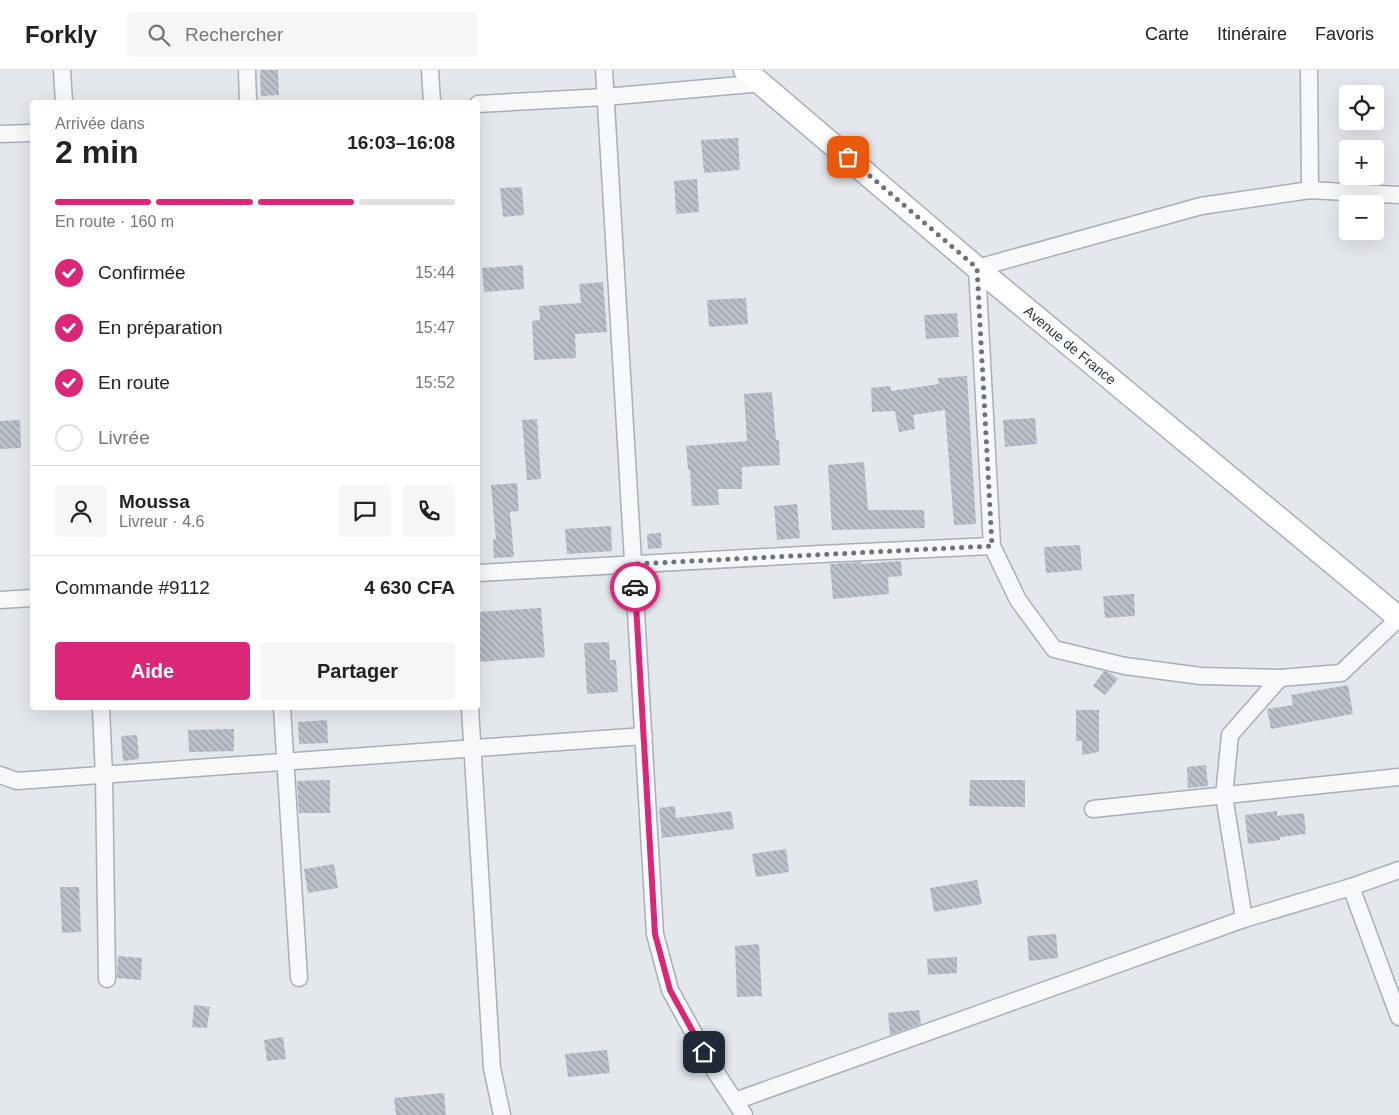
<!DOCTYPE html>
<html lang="fr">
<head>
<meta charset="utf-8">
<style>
	body { margin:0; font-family:Arial,sans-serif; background:#f6f6f6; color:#222; height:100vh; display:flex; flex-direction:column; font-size:19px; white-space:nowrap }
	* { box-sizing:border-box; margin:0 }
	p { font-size:16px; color:#767676 }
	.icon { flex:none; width:28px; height:28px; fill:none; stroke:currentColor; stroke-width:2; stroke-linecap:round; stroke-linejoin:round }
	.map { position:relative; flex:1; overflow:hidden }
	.sheet { position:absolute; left:30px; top:30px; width:450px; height:610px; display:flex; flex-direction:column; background:#fff; border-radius:5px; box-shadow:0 5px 20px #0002 }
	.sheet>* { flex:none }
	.controls { position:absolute; left:1339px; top:15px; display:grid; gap:10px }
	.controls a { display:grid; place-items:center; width:45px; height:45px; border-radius:5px; background:#fff; box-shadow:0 5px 20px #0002; font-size:25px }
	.pin { position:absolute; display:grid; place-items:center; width:42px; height:42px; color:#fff; margin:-21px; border-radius:10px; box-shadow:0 2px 8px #0006 }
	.courier { position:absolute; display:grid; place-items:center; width:50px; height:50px; margin:-25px; border:4px solid #db2777; border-radius:50%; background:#fff; color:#222; box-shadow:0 1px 6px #0007 }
	.summary em { font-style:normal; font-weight:700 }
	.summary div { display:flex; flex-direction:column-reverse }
	.summary { display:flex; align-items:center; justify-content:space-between; height:85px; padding:0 25px }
	h1 { font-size:32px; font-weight:700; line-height:38px }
	.bar { display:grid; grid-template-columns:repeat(4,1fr); gap:8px 5px; align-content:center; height:60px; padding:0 25px }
	.bar i { height:6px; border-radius:4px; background:#e0e0e0 }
	.bar .current { background:#db2777 }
	.bar p { grid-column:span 4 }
	.line { display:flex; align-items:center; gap:12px; padding:0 25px; border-top:1px solid #e0e0e0 }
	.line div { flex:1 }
	.round { display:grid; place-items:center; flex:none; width:52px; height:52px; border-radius:5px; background:#f6f6f6 }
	ol { padding:0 25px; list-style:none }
	li { display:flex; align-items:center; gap:15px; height:55px }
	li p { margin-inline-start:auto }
	li .icon { padding:5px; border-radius:50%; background:#db2777; color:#fff; stroke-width:4 }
	li:last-child { color:#767676 }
	li i { width:28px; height:28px; border:2px solid #e0e0e0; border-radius:50% }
	.button { display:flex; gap:10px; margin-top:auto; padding:10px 25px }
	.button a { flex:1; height:58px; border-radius:5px; background:#db2777; color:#fff; font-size:20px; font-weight:700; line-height:58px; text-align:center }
	.button a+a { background:#f6f6f6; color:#222 }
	header { display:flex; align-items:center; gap:30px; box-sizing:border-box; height:70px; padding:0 25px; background:#fff; border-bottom:1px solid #e0e0e0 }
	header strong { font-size:24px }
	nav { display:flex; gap:28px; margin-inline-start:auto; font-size:18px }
	.search { width:350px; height:45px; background:#f6f6f6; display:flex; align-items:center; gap:12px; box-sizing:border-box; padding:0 18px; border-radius:5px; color:#767676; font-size:19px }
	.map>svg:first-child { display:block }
</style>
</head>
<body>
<header>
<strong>Forkly</strong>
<div class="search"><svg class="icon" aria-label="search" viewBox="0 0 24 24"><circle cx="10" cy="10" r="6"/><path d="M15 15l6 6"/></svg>Rechercher</div>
<nav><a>Carte</a><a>Itinéraire</a><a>Favoris</a></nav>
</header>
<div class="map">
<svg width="1399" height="1045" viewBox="0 0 1399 1045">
	<defs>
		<pattern id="building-back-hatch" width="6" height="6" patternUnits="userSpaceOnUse" patternTransform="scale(1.25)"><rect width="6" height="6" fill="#bbc0ca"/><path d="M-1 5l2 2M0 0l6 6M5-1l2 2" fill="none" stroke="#989da6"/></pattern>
	</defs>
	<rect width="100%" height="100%" fill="#e4e7ec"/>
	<g fill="url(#building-back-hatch)">
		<path d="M260,0H278L279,25L261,26Z"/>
		<path d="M738,68L740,100L704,103L701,70Z"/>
		<path d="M697,109L699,142L676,144L674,111Z"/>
		<path d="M522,117L524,145L503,147L500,118Z"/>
		<path d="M523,195L524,219L484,222L482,198Z"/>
		<path d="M603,212L607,262L575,264L576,288L534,290L532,251L540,250L539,236L581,233L579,214Z"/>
		<path d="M746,228L748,254L709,257L707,230Z"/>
		<path d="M957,243L959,267L926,269L924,245Z"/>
		<path d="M967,306L976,454L954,455L945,340L913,345L915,359L899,362L895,341L872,342L871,318L890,316L891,321L939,314L938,308Z"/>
		<path d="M772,322L776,370H779L780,395L742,397V419H718L719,435L692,436L690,400H688L686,376L747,371L744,324Z"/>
		<path d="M1035,348L1037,374L1005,377L1003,350Z"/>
		<path d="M537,349L541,409L527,410L522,350Z"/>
		<path d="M20,350L21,378L0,379V351Z"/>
		<path d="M864,392L868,440H924L925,458L832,460L828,395Z"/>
		<path d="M517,413L519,441L510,442L514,487L494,488L493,469H496L491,415Z"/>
		<path d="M797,434L800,468L777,470L774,436Z"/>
		<path d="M611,456L612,481L567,484L565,459Z"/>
		<path d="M661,463L662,478L648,479L647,464Z"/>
		<path d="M1080,475L1082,500L1046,503L1044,477Z"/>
		<path d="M901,491L902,506L888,507L889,524L833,529L830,494L861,492V494Z"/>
		<path d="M1134,524L1135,546L1105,548L1103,526Z"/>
		<path d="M541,538L545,587L478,592V542Z"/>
		<path d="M609,572L610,590H616L618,622L587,624L584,573Z"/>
		<path d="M1104,601L1110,603L1118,609L1105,625L1093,616Z"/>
		<path d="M1348,615L1353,644L1271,659L1267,639L1293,635L1291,625Z"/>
		<path d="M1076,640H1099V682L1082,685V671H1076Z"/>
		<path d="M327,650L328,673L299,674L298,652Z"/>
		<path d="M234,659V681L189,682L188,660Z"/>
		<path d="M137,665L139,689L123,691L121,666Z"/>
		<path d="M1206,695L1208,716L1188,718L1187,697Z"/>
		<path d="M330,710V743H299L297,711Z"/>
		<path d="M970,710H1025V737L969,736Z"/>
		<path d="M675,736L676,748L731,741L734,759L662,768L659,738Z"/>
		<path d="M1277,741V746L1304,743L1306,764L1280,767V770L1248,774L1245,745Z"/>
		<path d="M786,779L789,802L756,807L752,784Z"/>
		<path d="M334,794L338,818L308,823L304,799Z"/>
		<path d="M977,810L982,834L934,842L930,818Z"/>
		<path d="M60,817H79L81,862L62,863Z"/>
		<path d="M1056,864L1058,888L1029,891L1027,866Z"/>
		<path d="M759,874L762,926L737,927L735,876Z"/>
		<path d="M118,886L142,888L141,910L117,908Z"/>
		<path d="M957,887V903L928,905L927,889Z"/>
		<path d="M194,935L210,937L207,958L192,957Z"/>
		<path d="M919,940L921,954L890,965L888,943Z"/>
		<path d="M283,967L286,989L267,991L264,970Z"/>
		<path d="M607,980L610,1003L568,1007L565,984Z"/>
		<path d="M444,1023L446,1045H396L394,1028Z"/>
	</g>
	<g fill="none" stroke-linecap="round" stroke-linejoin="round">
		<g stroke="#a9aeb7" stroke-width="19">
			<g id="street">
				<path d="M62,0L64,32"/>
				<path d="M247,0L248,32"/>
				<path d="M430,0L432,32"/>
				<path d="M604,0L655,864L670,920L713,998L744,1045"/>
				<path d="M1309,0L1310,120"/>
				<path d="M478,34L605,27L763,13"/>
				<path d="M0,64L32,63"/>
				<path d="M1399,125L1310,120L1201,136L977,198L992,476L1018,530L1054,579L1125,596L1201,606L1280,608L1341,603L1399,548"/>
				<path d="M478,503L820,484L992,476"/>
				<path d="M0,530L32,528"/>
				<path d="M101,638L104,705L107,909"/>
				<path d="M282,638L299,908"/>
				<path d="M470,638L492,998L502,1045"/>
				<path d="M0,705L17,711L644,666"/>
				<path d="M1093,739L1399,707"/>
				<path d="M1351,817L1399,947"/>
				<path d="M1244,849L1224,726L1230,665L1280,608"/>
				<path d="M735,1031L1244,849L1351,817L1399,800"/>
			</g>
		</g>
		<g stroke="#a9aeb7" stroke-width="25">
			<g id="secondary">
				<path id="s1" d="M745,0L977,198L1399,548"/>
			</g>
		</g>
		<use href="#street" stroke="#f7f8fa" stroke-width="16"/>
		<use href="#secondary" stroke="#fff" stroke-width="22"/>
	</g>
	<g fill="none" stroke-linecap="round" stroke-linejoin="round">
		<path stroke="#6c737f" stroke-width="5" stroke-dasharray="0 9" d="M635,517L634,494L992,476L977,198L848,87"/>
		<path stroke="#db2777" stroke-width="6" d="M635,517L655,864L670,920L704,982"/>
	</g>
	<g text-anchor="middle" stroke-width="5" stroke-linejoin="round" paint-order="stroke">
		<g font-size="14" fill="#2b3445" stroke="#f4f6f9">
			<text dy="5" stroke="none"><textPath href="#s1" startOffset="426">Avenue de France</textPath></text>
		</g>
	</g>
</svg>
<div class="controls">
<a><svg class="icon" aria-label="locate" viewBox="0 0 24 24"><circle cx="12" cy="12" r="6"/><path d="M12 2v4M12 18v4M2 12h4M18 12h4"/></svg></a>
<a>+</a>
<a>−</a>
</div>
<div class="pin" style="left:848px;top:87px;background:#ea580c"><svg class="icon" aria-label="bag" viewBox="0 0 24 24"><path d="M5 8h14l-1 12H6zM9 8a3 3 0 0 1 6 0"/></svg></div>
<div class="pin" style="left:704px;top:982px;background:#1f2937"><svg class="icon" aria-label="home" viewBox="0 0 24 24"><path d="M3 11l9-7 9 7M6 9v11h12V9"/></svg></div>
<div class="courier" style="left:635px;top:517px"><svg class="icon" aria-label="car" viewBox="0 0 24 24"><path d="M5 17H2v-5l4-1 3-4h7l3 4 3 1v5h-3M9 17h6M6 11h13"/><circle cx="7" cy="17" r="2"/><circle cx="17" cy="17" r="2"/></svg></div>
<section class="sheet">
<div class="summary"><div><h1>2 min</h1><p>Arrivée dans</p></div><em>16:03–16:08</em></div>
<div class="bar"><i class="current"></i><i class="current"></i><i class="current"></i><i></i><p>En route · 160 m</p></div>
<ol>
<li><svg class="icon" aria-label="check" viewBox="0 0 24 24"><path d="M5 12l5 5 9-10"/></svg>Confirmée<p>15:44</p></li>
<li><svg class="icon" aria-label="check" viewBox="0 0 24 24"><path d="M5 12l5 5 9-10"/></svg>En préparation<p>15:47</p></li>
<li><svg class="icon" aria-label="check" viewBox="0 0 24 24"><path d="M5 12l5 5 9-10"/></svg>En route<p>15:52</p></li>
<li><i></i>Livrée</li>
</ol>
<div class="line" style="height:90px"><a class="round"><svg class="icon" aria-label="person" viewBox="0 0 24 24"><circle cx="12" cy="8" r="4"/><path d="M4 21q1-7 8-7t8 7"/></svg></a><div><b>Moussa</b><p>Livreur · 4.6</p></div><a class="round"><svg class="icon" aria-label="chat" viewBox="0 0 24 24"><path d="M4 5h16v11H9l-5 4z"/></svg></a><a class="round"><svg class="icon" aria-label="phone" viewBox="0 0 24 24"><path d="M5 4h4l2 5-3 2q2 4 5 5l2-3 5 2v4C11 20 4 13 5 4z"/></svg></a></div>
<div class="line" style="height:65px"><div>Commande #9112</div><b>4 630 CFA</b></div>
<div class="button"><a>Aide</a><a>Partager</a></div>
</section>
</div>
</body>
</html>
